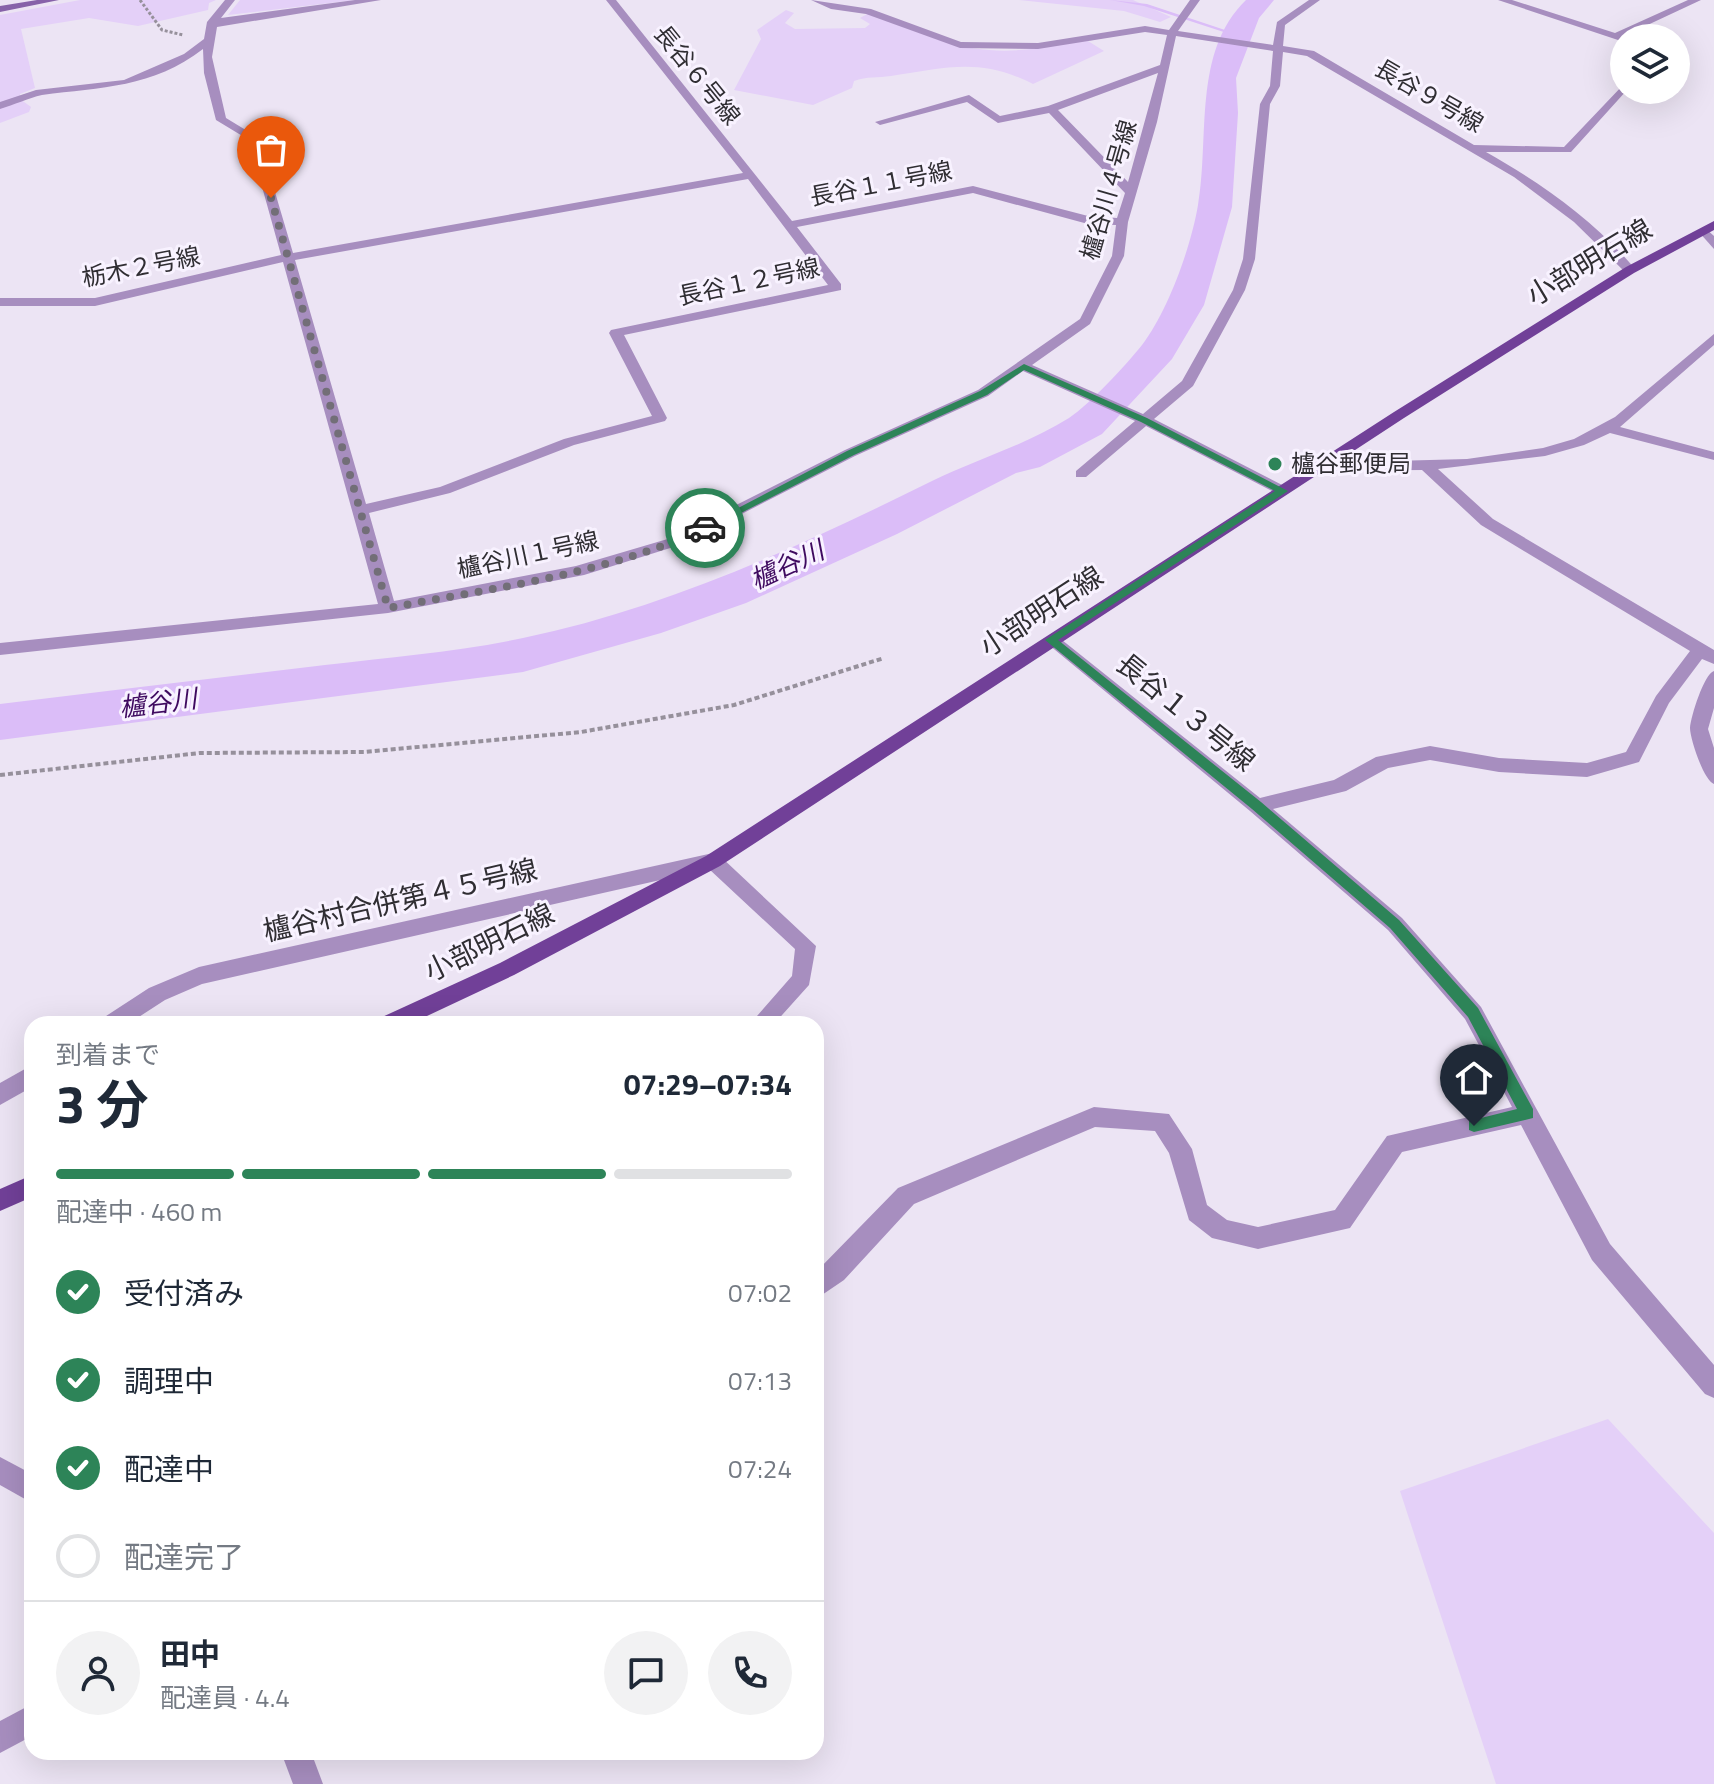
<!DOCTYPE html>
<html lang="ja">
<head>
<meta charset="utf-8">
<style>
	body { margin:0; font-family:"Titillium Web","Noto Sans JP",sans-serif; background:#f2f2f3; color:#1f2937; height:100vh; display:flex; flex-direction:column; font-size:30px; white-space:nowrap }
	* { box-sizing:border-box; margin:0 }
	p { font-size:26px; color:#747a83 }
	.icon { flex:none; width:44px; height:44px; fill:none; stroke:currentColor; stroke-width:2; stroke-linecap:round; stroke-linejoin:round }
	.map { position:relative; flex:1; overflow:hidden }
	.details { position:absolute; left:24px; top:1016px; width:800px; height:744px; display:flex; flex-direction:column; background:#fff; border-radius:24px; box-shadow:0 8px 32px #0002 }
	.details>* { flex:none }
	.controls { position:absolute; left:1610px; top:24px; display:grid; gap:16px }
	.controls a { display:grid; place-items:center; width:80px; height:80px; border-radius:50%; background:#fff; box-shadow:0 8px 32px #0002; font-size:40px }
	.pin { position:absolute; display:grid; place-items:center; width:68px; height:68px; color:#fff; margin:-82px -34px; border-radius:50% 50% 50% 0; rotate:-45deg; box-shadow:0 0 8px #0007 }
	.pin .icon { rotate:45deg }
	.courier { position:absolute; display:grid; place-items:center; width:80px; height:80px; margin:-40px; border:6px solid #2d8458; border-radius:50%; background:#fff; color:#222; box-shadow:0 2px 10px #0007 }
	.summary em { font-style:normal; font-weight:700 }
	.summary div { display:flex; flex-direction:column-reverse }
	.summary { display:flex; align-items:center; justify-content:space-between; height:136px; padding:0 32px }
	h1 { font-size:52px; font-weight:700; line-height:60px }
	.bar { display:grid; grid-template-columns:repeat(4,1fr); gap:12px 8px; align-content:center; height:96px; padding:0 32px }
	.bar i { height:10px; border-radius:6px; background:#e0e1e3 }
	.bar .active { background:#2d8458 }
	.bar p { grid-column:span 4 }
	.line { display:flex; align-items:center; gap:20px; padding:0 32px; border-top:2px solid #e0e1e3 }
	.line div { flex:1 }
	.round { display:grid; place-items:center; flex:none; width:84px; height:84px; border-radius:42px; background:#f2f2f3 }
	ol { padding:0 32px; list-style:none }
	li { display:flex; align-items:center; gap:24px; height:88px }
	li p { margin-inline-start:auto }
	li .icon { padding:8px; border-radius:50%; background:#2d8458; color:#fff; stroke-width:4 }
	li:last-child { color:#747a83 }
	li i { width:44px; height:44px; border:4px solid #e0e1e3; border-radius:50% }
	.map>svg:first-child { display:block }
</style>
</head>
<body>
<div class="map">
<svg width="1714" height="1784" viewBox="0 0 1714 1784">
	<rect width="100%" height="100%" fill="#ece4f4"/>
	<g fill="#e4d0f8">
		<path d="M80,0H216L209,3L208,10L138,26L89,18L21,29L35,88L20,94V99L31,107L29,112L0,123V15Z"/>
		<path d="M240,0H356L228,15Z"/>
		<path d="M1019,0H1133L1171,17L1160,22L1124,11Z"/>
		<path d="M786,10L794,13L785,23L795,29L865,28L870,24L860,18L869,13C908,28 947,47 989,50C1031,54 1071,40 1113,36L1088,41L1104,51L1033,84C980,57 946,68 891,76C878,78 867,76 854,81L852,88L813,105L734,90L761,39L757,30Z"/>
		<path d="M1608,1419L1714,1533V1784H1496L1400,1491Z"/>
	</g>
	<g fill="none" stroke-linecap="round" stroke-linejoin="round">
		<path fill="#dbbdf8" fill-rule="evenodd" d="M1110,0L1147,4L1240,35L1236,36L1144,6Z"/>
		<path fill="#dbbdf8" fill-rule="evenodd" d="M1246,0H1274L1259,18L1236,78L1238,113L1232,207L1204,305L1172,359L1102,434L1040,467L1016,473L897,534L746,603L661,633L523,672L0,740V704C108,691 217,678 325,665C391,657 458,652 523,638C666,608 801,546 932,481C977,459 1026,445 1069,418C1090,404 1126,365 1142,345C1168,311 1191,247 1198,205C1210,138 1192,52 1246,0Z"/>
		<path stroke="#96909b" stroke-width="3" stroke-dasharray="3 2" stroke-linecap="butt" d="M140,0L162,30L183,35"/>
		<path stroke="#96909b" stroke-width="4" stroke-dasharray="5 3" stroke-linecap="butt" d="M0,775L200,753L364,752L581,732L734,705L884,658"/>
		<g fill="#a78ebf" fill-rule="evenodd">
			<path d="M225,0H235L221,18L355,0H381L217,27L212,57L226,118L259,138L293,253L743,173L606,0H616L792,221L973,186L1088,216L1117,218L1125,193L1049,113L998,123L967,102L880,125L875,122L969,95L1000,116L1048,106L1160,65L1167,35L1145,32L1038,49L960,48L866,14L831,9L811,0L871,9L961,42L1038,43L1145,26L1169,30L1190,0H1200L1178,31L1273,45L1277,22L1309,0H1320L1285,25L1283,46L1314,51L1474,145L1564,147L1624,84V90H1627L1571,152H1486C1541,183 1595,221 1636,270L1626,273L1574,222L1514,177L1307,56L1283,52L1280,86L1270,104L1255,259L1245,290L1193,386L1154,419L1288,488V494H1278L1146,426L1086,477H1076V471L1135,421L1023,371L988,396L855,456L683,544L584,575L388,613L0,655V643L378,604L283,262L95,306H0V298H95L281,255L249,140L216,120L204,73L203,49C153,88 101,87 42,95C28,98 14,105 0,109V102L36,90L124,80L184,54L204,39L207,22ZM1176,36L1273,51L1270,86L1260,104L1243,259L1233,290L1182,381L1143,414L1032,365L1090,324L1124,256L1128,222L1157,122ZM1158,73L1128,182L1058,110ZM748,179L828,285L611,330L609,333L652,416L564,439L440,487L366,504L295,260ZM973,193L1088,224L1116,225L1112,256L1080,319L978,390L845,450L671,538L576,566L394,601L369,513L450,493L574,445L665,421L667,418L624,335L841,290V284L797,227Z"/>
			<path d="M1498,0H1512L1615,33L1688,0H1701L1624,36L1628,38H1624V42Z"/>
			<path d="M1704,227L1714,236V249L1698,231Z"/>
			<path d="M1714,334V345L1620,427L1714,452V460L1610,433L1584,445L1545,456L1438,469L1493,519L1714,650V664L1702,659L1669,703L1639,762L1587,777L1499,772L1430,760L1388,768L1346,791L1273,809L1402,918L1481,1007L1610,1244L1714,1365V1398L1705,1394L1592,1260L1521,1125L1402,1152L1350,1228L1258,1249L1212,1238L1189,1220L1169,1153L1155,1131L1095,1127L914,1204L844,1280L816,1299V1272L898,1188L1094,1107L1169,1114L1192,1149L1207,1205L1227,1220L1258,1227L1335,1210L1387,1136L1512,1107L1465,1019L1388,930L1250,811L1043,640L1051,634L1057,636L1260,798L1334,780L1376,757L1430,746L1499,758L1587,763L1626,752L1656,696L1690,651L1481,525L1422,470L1318,471L1311,467L1318,463L1467,459L1543,448L1574,439L1615,417Z"/>
			<path d="M1714,671V708L1708,729L1714,748V784C1704,781 1690,739 1690,728C1691,716 1704,674 1714,671Z"/>
			<path d="M713,853L720,856L816,946L809,985L774,1024H750L792,976L795,949L709,869L202,984L165,1000L128,1024H100L103,1018L149,988L199,967Z"/>
			<path d="M32,1065V1087L0,1105V1083Z"/>
			<path d="M0,1457L32,1474V1503L0,1485Z"/>
			<path d="M32,1704V1736L0,1753V1721Z"/>
			<path d="M281,1752H311L323,1784H293Z"/>
		</g>
		<path fill="#8762a9" fill-rule="evenodd" d="M37,0H59L0,12V6Z"/>
		<g fill="#714098" fill-rule="evenodd">
			<path d="M1714,221V230L1634,273L1404,418L720,866L514,975L410,1024H377L380,1018L500,963L706,856L1394,412L1626,267Z"/>
			<path d="M32,1175V1197L0,1211V1189Z"/>
		</g>
	</g>
	<path fill="#2d8458" d="M1024,364L1147,418L1288,491L1058,640L1261,802L1399,920L1478,1008L1533,1109V1118L1474,1132L1469,1130V1121L1517,1109L1468,1017L1390,928L1252,809L1045,640L1275,491L1141,422L1024,370L987,395L854,455L708,530L700,528L847,451L980,391Z"/>
	<g fill="none" stroke-linecap="round" stroke-linejoin="round">
		<path stroke="#726e77" stroke-width="8" stroke-dasharray="0 14.4" d="M271,198L388,608C494,588 607,574 705,528"/>
	</g>
	<circle fill="#2d8458" stroke="#f8f2ff" stroke-width="3" cx="1275" cy="464" r="8"/>
	<g text-anchor="middle" stroke-width="6" stroke-linejoin="round" paint-order="stroke">
		<g font-size="24" fill="#302e33" stroke="#f8f2ff">
			<text transform="translate(697 75) rotate(51)" y="8">長谷６号線</text>
			<text transform="translate(1429 96) rotate(30)" y="8">長谷９号線</text>
			<text transform="translate(881 184) rotate(-11)" y="8">長谷１１号線</text>
			<text transform="translate(1109 190) rotate(-74)" y="8">櫨谷川４号線</text>
			<text transform="translate(141 267) rotate(-11)" y="8">栃木２号線</text>
			<text transform="translate(749 282) rotate(-12)" y="8">長谷１２号線</text>
			<text transform="translate(528 555) rotate(-12)" y="8">櫨谷川１号線</text>
		</g>
		<g font-size="24" fill="#302e33" stroke="#f8f2ff" text-anchor="start">
			<text x="1291" y="472">櫨谷郵便局</text>
		</g>
		<g font-size="26" font-style="italic" fill="#3f0a60" stroke="#f8f2ff">
			<text transform="translate(787 565) rotate(-25)" y="9">櫨谷川</text>
			<text transform="translate(158 703) rotate(-7)" y="9">櫨谷川</text>
		</g>
		<g font-size="28" fill="#302e33" stroke="#f8f2ff">
			<text transform="translate(1589 262) rotate(-31)" y="10">小部明石線</text>
			<text transform="translate(1041 611) rotate(-33)" y="10">小部明石線</text>
			<text transform="translate(1186 712) rotate(39)" y="10">長谷１３号線</text>
			<text transform="translate(400 900) rotate(-13)" y="10">櫨谷村合併第４５号線</text>
			<text transform="translate(489 942) rotate(-26)" y="10">小部明石線</text>
		</g>
	</g>
</svg>
<div class="controls">
<a><svg class="icon" aria-label="layers" viewBox="0 0 24 24"><path d="M12 4l9 5-9 5-9-5zM3 14l9 5 9-5"/></svg></a>
</div>
<div class="pin" style="left:271px;top:198px;background:#ea580c"><svg class="icon" aria-label="bag" viewBox="0 0 24 24"><path d="M5 8h14l-1 12H6zM9 8a3 3 0 0 1 6 0"/></svg></div>
<div class="pin" style="left:1474px;top:1126px;background:#1f2937"><svg class="icon" aria-label="home" viewBox="0 0 24 24"><path d="M3 11l9-7 9 7M6 9v11h12V9"/></svg></div>
<div class="courier" style="left:705px;top:528px"><svg class="icon" aria-label="car" viewBox="0 0 24 24"><path d="M5 17H2v-5l4-1 3-4h7l3 4 3 1v5h-3M9 17h6M6 11h13"/><circle cx="7" cy="17" r="2"/><circle cx="17" cy="17" r="2"/></svg></div>
<section class="details">
<div class="summary"><div><h1>3 分</h1><p>到着まで</p></div><em>07:29–07:34</em></div>
<div class="bar"><i class="active"></i><i class="active"></i><i class="active"></i><i></i><p>配達中 · 460 m</p></div>
<ol>
<li><svg class="icon" aria-label="check" viewBox="0 0 24 24"><path d="M5 12l5 5 9-10"/></svg>受付済み<p>07:02</p></li>
<li><svg class="icon" aria-label="check" viewBox="0 0 24 24"><path d="M5 12l5 5 9-10"/></svg>調理中<p>07:13</p></li>
<li><svg class="icon" aria-label="check" viewBox="0 0 24 24"><path d="M5 12l5 5 9-10"/></svg>配達中<p>07:24</p></li>
<li><i></i>配達完了</li>
</ol>
<div class="line" style="height:144px"><a class="round"><svg class="icon" aria-label="person" viewBox="0 0 24 24"><circle cx="12" cy="8" r="4"/><path d="M4 21q1-7 8-7t8 7"/></svg></a><div><b>田中</b><p>配達員 · 4.4</p></div><a class="round"><svg class="icon" aria-label="chat" viewBox="0 0 24 24"><path d="M4 5h16v11H9l-5 4z"/></svg></a><a class="round"><svg class="icon" aria-label="phone" viewBox="0 0 24 24"><path d="M5 4h4l2 5-3 2q2 4 5 5l2-3 5 2v4C11 20 4 13 5 4z"/></svg></a></div>
</section>
</div>
</body>
</html>
